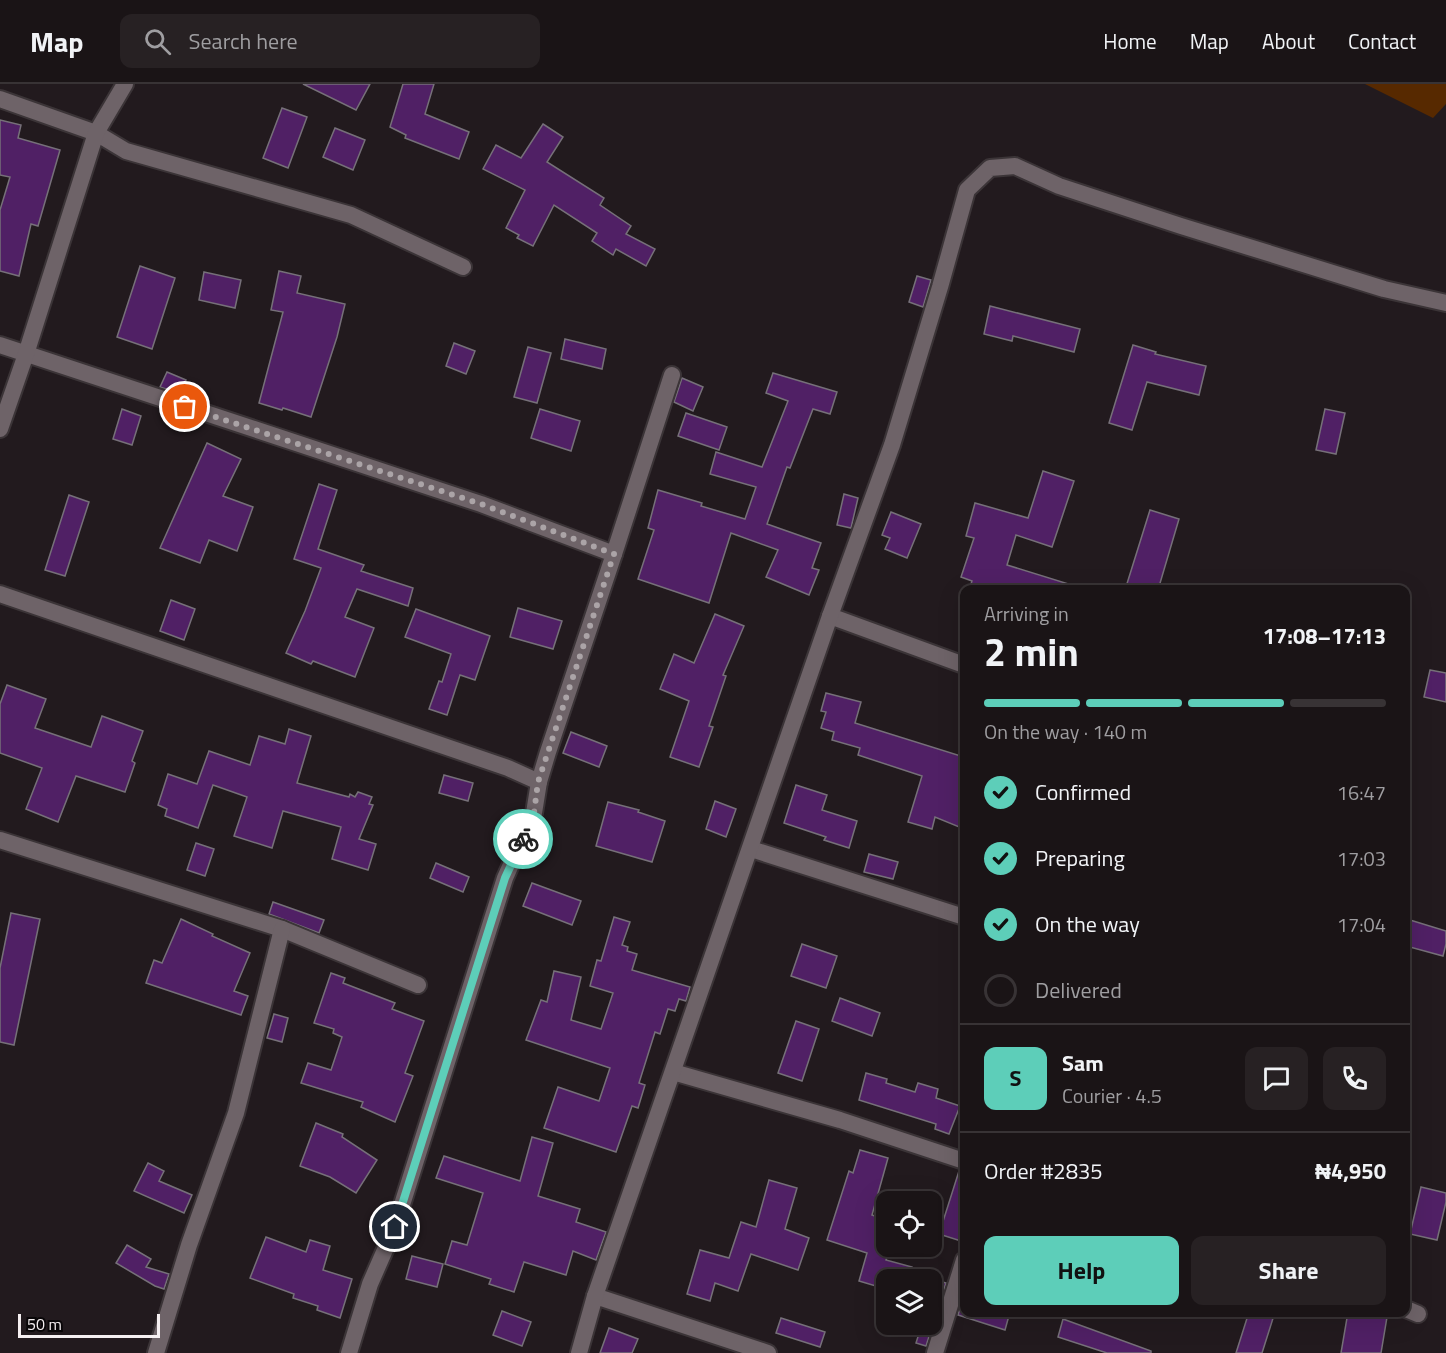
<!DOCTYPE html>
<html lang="en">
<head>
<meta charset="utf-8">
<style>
	body { margin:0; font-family:"Titillium Web",sans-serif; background:#272123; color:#f1f3f6; height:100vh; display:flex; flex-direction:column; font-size:22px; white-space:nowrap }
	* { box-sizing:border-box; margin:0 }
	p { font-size:20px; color:#9f9ea1 }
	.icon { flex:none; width:33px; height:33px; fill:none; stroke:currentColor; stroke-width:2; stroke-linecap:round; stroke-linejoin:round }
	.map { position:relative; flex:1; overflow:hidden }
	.drawer { position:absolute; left:960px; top:501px; width:450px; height:732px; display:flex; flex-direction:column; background:#1a1416; border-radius:12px; box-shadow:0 6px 24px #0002,0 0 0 2px #383335 }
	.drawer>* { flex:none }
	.controls { position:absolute; left:876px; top:1107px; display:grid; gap:12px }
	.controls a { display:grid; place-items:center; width:66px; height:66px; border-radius:12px; background:#1a1416; box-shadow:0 6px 24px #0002,0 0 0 2px #383335; font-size:30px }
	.scale { position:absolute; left:18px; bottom:15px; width:142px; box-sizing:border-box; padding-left:6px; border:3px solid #f5eff1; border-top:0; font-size:16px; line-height:21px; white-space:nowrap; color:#f5eff1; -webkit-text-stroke:4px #090608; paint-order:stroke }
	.pin { position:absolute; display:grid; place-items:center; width:51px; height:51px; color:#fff; margin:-26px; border:3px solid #fff; border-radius:50%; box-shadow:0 2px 6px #0007 }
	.courier { position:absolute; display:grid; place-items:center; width:60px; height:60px; margin:-30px; border:4px solid #5dceb9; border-radius:50%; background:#fff; color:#222; box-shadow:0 2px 8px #0007 }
	.overview em { font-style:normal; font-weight:700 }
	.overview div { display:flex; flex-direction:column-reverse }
	.overview { display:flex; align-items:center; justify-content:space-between; height:102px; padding:0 24px }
	h1 { font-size:39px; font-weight:700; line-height:45px }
	.bar { display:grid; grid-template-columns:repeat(4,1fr); gap:9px 6px; align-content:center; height:72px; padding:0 24px }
	.bar i { height:8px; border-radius:4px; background:#383335 }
	.bar .active { background:#5dceb9 }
	.bar p { grid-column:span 4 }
	.line { display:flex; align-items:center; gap:15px; padding:0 24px; border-top:2px solid #383335 }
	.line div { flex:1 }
	.round { display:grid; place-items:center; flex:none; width:63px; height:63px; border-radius:12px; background:#272123 }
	ol { padding:0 24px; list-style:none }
	li { display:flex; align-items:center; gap:18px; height:66px }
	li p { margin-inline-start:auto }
	li .icon { padding:6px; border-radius:50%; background:#5dceb9; color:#111; stroke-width:4 }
	li:last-child { color:#9f9ea1 }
	li i { width:33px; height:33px; border:3px solid #383335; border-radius:50% }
	.primary-button { display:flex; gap:12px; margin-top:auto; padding:12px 24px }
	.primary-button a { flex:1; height:69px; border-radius:12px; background:#5dceb9; color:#111; font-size:24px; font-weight:700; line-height:69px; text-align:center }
	.primary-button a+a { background:#272123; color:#f1f3f6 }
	header { display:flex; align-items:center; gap:36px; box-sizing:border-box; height:84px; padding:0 30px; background:#1a1416; border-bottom:2px solid #383335 }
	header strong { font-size:28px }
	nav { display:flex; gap:33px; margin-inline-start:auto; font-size:21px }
	.search { width:420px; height:54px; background:#272123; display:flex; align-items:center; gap:15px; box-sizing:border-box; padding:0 21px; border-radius:12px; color:#9f9ea1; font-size:22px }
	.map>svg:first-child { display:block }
</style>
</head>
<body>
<header>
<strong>Map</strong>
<div class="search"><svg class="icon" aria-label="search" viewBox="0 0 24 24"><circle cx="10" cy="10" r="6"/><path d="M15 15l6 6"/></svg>Search here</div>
<nav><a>Home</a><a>Map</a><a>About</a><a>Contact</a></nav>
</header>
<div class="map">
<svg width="1446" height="1269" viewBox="0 0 1446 1269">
	<rect width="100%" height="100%" fill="#221a1e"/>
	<path fill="#572900" d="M1365,0H1446V20L1433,34Z"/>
	<g fill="#502065" stroke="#767079" stroke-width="1.5">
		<path d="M303,0H370L356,26Z"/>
		<path d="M403,0H434L425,30L469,48L459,75L405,54L406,51L390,43Z"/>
		<path d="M282,24L307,33L288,84L263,74Z"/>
		<path d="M0,36L21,41L18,54L60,66L38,142L31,140L19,192L0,187V126L10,93L0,91Z"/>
		<path d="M543,40L563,53L547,78L604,114L600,121L631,142L626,150L655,165L646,182L616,165L613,171L592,157L597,149L554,121L533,162L517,154L519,151L506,144L525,106L483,85L496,61L521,74Z"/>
		<path d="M335,44L365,56L353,86L323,73Z"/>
		<path d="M140,182L175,194L152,265L117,253Z"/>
		<path d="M279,187L301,192L297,209L345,220L337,253L311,333L283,324L282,326L259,319L283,228L271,226Z"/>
		<path d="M204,188L241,196L235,224L199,216Z"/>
		<path d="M917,192L931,196L923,223L909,218Z"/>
		<path d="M990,222L1080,245L1074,268L1013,252L1012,257L984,250Z"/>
		<path d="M565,255L606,265L602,285L561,275Z"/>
		<path d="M454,259L475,267L466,290L446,282Z"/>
		<path d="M1133,261L1156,268L1155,270L1206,282L1199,311L1147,298L1132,346L1109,339Z"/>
		<path d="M528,263L551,269L537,319L514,313Z"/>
		<path d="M167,288L186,296L181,310L160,303Z"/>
		<path d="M773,289L837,308L830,330L813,325L790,384L787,383L767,440L821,459L812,484L819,486L809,511L766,493L778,466L731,449L709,519L638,495L654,446L648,444L658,406L702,419L701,422L745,435L756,403L710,390L716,368L762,383L788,317L766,309Z"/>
		<path d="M682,294L703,303L693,327L674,318Z"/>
		<path d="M122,325L141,332L132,361L113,355Z"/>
		<path d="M540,325L580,337L571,367L531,354Z"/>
		<path d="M1325,325L1345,329L1336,370L1316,366Z"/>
		<path d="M686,329L727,343L719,366L678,352Z"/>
		<path d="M207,359L241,375L223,412L253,423L237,467L209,456L200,479L160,464Z"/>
		<path d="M1043,387L1074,397L1052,463L1016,451L1007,481L1075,502V506H969L972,497L961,493L974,454L966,452L975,419L1028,434Z"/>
		<path d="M319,400L337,406L318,465L364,481L361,487L413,504L408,522L357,505L345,533L374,544L355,593L313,577L311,580L286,569L305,527L321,484L294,475Z"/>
		<path d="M844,410L858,414L851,444L837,441Z"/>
		<path d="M69,411L89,418L65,492L45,486Z"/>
		<path d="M1150,426L1179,435L1158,506H1125Z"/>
		<path d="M891,428L921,440L907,474L885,465L890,454L882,451Z"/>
		<path d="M171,516L195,525L184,556L160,547Z"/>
		<path d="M518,524L562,537L553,565L510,553Z"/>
		<path d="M416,525L490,552L475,596L460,591L447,631L429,625L439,597L442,598L451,570L405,553Z"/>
		<path d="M715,530L744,542L723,591L726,592L709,642L713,643L699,683L670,673L689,617L660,605L674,570L694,579Z"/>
		<path d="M1430,586L1446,589V618L1424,613Z"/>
		<path d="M7,601L46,615L35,644L91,663L102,632L143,647L132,677L135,679L125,708L76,692L58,738L26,725L42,684L0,669V620Z"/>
		<path d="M826,609L861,618L855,639L964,673V745L935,733L932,745L908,738L922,692L858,671L860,664L832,656L834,648L821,644L826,628L821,627Z"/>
		<path d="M289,645L311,652L297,699L349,713L350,710L355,713L358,708L372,713L369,720L373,721L359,755L376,760L368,786L332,775L341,743L283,727L272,764L234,752L247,713L213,701L198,744L165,732L167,725L158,721L168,690L197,700L209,667L250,681L259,652L285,660Z"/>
		<path d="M571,648L607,662L599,683L563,669Z"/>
		<path d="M444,691L473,699L468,717L439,709Z"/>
		<path d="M796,701L827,711L822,726L857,737L849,764L824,756L826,753L784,739Z"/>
		<path d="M715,717L736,725L726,753L706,745Z"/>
		<path d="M608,718L639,726L638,728L665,737L652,778L596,762Z"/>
		<path d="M196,759L214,765L205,792L187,786Z"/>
		<path d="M869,770L898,778L893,795L864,788Z"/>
		<path d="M436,779L469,793L463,808L430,794Z"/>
		<path d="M532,799L581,817L572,841L523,822Z"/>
		<path d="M273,818L324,836L319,849L269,830Z"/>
		<path d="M11,829L40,835L14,961L0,958V884Z"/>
		<path d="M614,833L630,838L622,861L628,863L627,867L637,870L632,886L690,903L686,917L679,915L675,927L668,925L660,950L655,948L639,999L645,1001L638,1024L632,1022L616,1068L544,1044L558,1003L599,1017L610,984L526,956L541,916L547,918L554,887L581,893L571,936L601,945L613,909L590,902L597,876L601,877Z"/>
		<path d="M181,835L213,850L212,852L250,869L234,907L248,912L241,931L146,899L154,876L162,879Z"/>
		<path d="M1410,836L1446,847V860L1443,872L1406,862V853Z"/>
		<path d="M802,860L837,872L826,904L791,892Z"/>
		<path d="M331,889L345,894L343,899L395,919L392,925L424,937L405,989L413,992L395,1038L361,1023L363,1018L301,999L308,979L331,986L342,953L333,949L334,945L314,939Z"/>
		<path d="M840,914L880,929L872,952L832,937Z"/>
		<path d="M274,930L288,934L282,958L267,954Z"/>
		<path d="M796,937L819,945L802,997L778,989Z"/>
		<path d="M866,989L887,995L886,999L915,1008L918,999L938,1005L936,1014L960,1022L949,1050L935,1045L936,1040L859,1016Z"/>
		<path d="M316,1039L343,1050L342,1053L377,1076L356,1109L330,1093L300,1082Z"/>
		<path d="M532,1053L553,1059L538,1112L580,1125L576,1138L606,1148L596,1176L573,1167L566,1191L524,1178L514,1208L489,1200L491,1195L445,1180L452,1157L467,1161L483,1109L436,1094L444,1072L520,1097Z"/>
		<path d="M860,1066L888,1074L872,1131L886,1136V1162H890L886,1176L912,1183L908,1196H886V1205L859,1197L867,1169L827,1156L849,1087L853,1089Z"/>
		<path d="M148,1079L164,1087L159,1097L192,1111L184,1129L134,1107Z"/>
		<path d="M959,1087H964V1158L939,1150Z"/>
		<path d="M769,1096L797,1104L785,1145L809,1154L798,1186L751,1170L738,1207L715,1199L710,1217L687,1210L700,1166L729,1174L741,1138L756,1143Z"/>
		<path d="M1421,1103L1446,1109V1118L1437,1156L1410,1150Z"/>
		<path d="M266,1153L306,1168L310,1156L330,1162L323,1186L352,1195L340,1234L317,1226L318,1222L293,1214L294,1210L250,1194Z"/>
		<path d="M127,1161L151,1175L146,1183L169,1190L164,1205L155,1202L116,1179Z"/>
		<path d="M412,1172L443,1180L437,1203L406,1195Z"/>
		<path d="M932,1195L946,1199L926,1262L916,1259L922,1240H932Z"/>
		<path d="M964,1210V1228H1010L1005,1246L958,1231Z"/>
		<path d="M502,1227L531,1238L522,1262L493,1251Z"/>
		<path d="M1249,1228H1275L1262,1269H1236Z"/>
		<path d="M1348,1228H1362L1387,1233L1381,1269H1341Z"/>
		<path d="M781,1234L825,1248L820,1263L776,1249Z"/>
		<path d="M1063,1235L1151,1267V1269H1107L1058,1253Z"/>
		<path d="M609,1244L638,1255L632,1269H600Z"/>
	</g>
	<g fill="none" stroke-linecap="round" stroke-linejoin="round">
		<g stroke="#3b3437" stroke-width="20">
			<g id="street">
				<path d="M0,15L96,49L126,67L351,131L463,183"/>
				<path d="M0,261L481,420L614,470L548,668L539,698L534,729L505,794L395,1143L370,1200L349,1269"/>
				<path d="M0,345L26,270L96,49L125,0"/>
				<path d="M614,470L672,291"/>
				<path d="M0,510L508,684L539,698"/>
				<path d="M830,532L964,581"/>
				<path d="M0,756L282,845L418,901"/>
				<path d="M751,765L964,833"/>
				<path d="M673,988L840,1036L964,1077"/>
				<path d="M595,1212L768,1269"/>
				<path d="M1406,1225L1418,1230"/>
				<path d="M156,1269L189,1161L236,1029L282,845"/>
				<path d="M579,1269L595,1212L830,532L892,361L940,203L967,106L990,84L1015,82L1059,102L1181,142L1384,205L1446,219"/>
				<path d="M935,1269L964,1176"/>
			</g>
		</g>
		<use href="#street" stroke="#6e6368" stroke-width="16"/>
	</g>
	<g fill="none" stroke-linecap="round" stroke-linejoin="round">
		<path stroke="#aba4a7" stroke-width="6" stroke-dasharray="0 10.8" d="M185,323L481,420L614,470L538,698L534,729L523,755"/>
		<path stroke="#5dceb9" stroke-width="8" d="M395,1143L505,794L523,755"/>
	</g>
</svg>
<div class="controls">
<a><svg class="icon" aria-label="locate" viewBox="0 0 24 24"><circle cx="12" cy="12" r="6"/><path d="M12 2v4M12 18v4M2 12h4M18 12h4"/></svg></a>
<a><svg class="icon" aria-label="layers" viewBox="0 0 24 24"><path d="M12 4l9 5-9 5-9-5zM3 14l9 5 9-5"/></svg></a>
</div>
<div class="scale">50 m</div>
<div class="pin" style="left:185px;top:323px;background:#ea580c"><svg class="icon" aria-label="bag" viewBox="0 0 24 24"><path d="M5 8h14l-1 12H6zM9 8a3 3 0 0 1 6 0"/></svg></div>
<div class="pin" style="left:395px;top:1143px;background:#1f2937"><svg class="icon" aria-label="home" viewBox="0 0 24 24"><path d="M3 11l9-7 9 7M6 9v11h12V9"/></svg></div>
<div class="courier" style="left:523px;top:755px"><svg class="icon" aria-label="bike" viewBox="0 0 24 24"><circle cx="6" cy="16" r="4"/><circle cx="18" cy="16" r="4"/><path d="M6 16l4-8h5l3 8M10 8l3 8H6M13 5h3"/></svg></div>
<section class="drawer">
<div class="overview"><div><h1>2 min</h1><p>Arriving in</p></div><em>17:08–17:13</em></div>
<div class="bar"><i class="active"></i><i class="active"></i><i class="active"></i><i></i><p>On the way · 140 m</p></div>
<ol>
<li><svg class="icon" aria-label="check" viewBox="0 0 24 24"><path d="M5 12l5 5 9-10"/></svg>Confirmed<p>16:47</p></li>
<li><svg class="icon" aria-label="check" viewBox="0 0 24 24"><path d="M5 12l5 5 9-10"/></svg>Preparing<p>17:03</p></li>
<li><svg class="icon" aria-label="check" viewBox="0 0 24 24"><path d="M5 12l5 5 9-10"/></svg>On the way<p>17:04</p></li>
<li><i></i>Delivered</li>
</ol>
<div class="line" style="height:108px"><b class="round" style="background:#5dceb9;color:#111">S</b><div><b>Sam</b><p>Courier · 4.5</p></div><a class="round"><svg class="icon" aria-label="chat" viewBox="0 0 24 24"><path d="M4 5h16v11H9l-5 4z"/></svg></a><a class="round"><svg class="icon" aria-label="phone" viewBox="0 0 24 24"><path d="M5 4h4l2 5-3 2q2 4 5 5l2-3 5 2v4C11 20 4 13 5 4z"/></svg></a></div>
<div class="line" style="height:78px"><div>Order #2835</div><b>₦4,950</b></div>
<div class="primary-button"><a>Help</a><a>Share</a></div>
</section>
</div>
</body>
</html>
